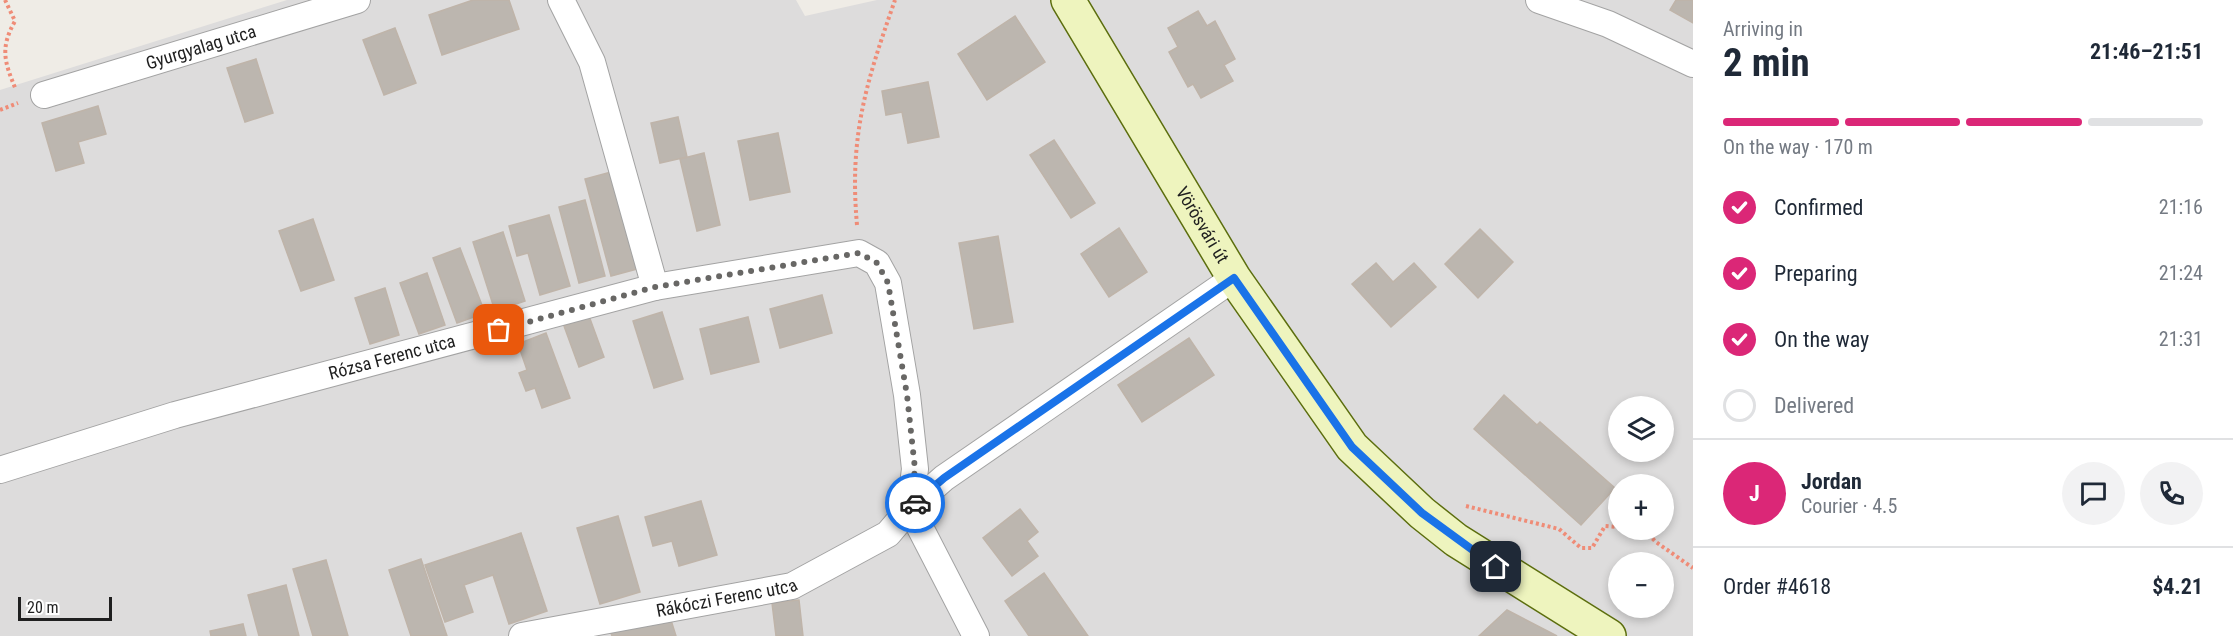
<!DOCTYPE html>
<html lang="en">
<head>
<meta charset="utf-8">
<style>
	body { margin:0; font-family:"Roboto Condensed",sans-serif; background:#f2f2f3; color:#1f2937; height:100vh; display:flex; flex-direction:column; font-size:22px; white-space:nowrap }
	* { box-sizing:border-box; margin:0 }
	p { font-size:20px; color:#747a83 }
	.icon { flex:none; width:33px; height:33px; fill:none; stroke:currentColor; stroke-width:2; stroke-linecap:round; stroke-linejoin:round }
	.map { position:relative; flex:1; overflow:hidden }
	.side { display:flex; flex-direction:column; background:#fff; width:540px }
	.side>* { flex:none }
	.buttons { position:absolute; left:1608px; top:396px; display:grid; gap:12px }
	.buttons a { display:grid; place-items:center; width:66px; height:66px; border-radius:50%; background:#fff; box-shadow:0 3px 9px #0003; font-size:30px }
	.scale { position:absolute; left:18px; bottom:15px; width:94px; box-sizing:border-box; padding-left:6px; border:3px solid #1f1f1f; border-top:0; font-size:16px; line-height:21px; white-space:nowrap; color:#1f1f1f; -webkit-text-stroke:4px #fff; paint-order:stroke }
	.pin { position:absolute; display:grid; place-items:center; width:51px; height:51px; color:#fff; margin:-26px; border-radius:12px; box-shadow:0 3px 9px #0006 }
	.courier { position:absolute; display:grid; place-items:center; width:60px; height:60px; margin:-30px; border:4px solid #1a73e8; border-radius:50%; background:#fff; color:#222; box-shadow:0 2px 8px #0007 }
	.head em { font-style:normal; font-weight:700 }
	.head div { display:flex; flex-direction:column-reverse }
	.head { display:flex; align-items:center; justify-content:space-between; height:102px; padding:0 30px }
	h1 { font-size:39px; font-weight:700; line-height:45px }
	.bar { display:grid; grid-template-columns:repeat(4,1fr); gap:9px 6px; align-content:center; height:72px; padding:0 30px }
	.bar i { height:8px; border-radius:4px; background:#e0e1e3 }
	.bar .active { background:#db2777 }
	.bar p { grid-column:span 4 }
	.line { display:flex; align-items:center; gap:15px; padding:0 30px; border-top:2px solid #e0e1e3 }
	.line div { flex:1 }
	.round { display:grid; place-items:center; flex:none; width:63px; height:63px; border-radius:32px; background:#f2f2f3 }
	ol { padding:0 30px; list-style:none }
	li { display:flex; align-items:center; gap:18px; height:66px }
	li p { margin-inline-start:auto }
	li .icon { padding:6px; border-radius:50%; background:#db2777; color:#fff; stroke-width:4 }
	li:last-child { color:#747a83 }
	li i { width:33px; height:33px; border:3px solid #e0e1e3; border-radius:50% }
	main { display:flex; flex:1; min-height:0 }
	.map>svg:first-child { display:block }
</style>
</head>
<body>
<main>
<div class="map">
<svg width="1693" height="636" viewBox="0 0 1693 636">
	<rect width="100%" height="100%" fill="#efece6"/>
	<path fill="#dddcdc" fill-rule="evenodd" d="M287,0H796L805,16L877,0H1693V636H0V90ZM1618,406H1664V452H1618ZM1618,484H1664V530H1618ZM1618,562H1664V608H1618Z"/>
	<g fill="#bcb6af" stroke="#bfb4a9" stroke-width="1.5">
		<path d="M473,0H509L519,29L442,55L429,15Z"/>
		<path d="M1676,0H1693V23L1670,10Z"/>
		<path d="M1198,11L1207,26L1215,21L1235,59L1224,65L1233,81L1201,98L1193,84L1188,87L1169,52L1178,47L1168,28Z"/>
		<path d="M1015,16L1045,62L987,100L958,54Z"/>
		<path d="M395,28L416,83L384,95L363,40Z"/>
		<path d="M256,59L273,113L245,122L227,68Z"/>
		<path d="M928,82L939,137L908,143L902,112L886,115L882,91Z"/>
		<path d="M98,106L106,134L78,142L84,163L56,171L42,123Z"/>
		<path d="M678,117L687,157L660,163L651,123Z"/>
		<path d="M778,133L790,192L750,200L738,141Z"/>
		<path d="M1054,140L1095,203L1071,218L1030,155Z"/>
		<path d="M704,153L720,225L697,231L680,159Z"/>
		<path d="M615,171L641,268L611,276L585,179Z"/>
		<path d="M585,200L605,276L579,283L559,207Z"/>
		<path d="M549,215L570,286L540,295L528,253L517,256L509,226Z"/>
		<path d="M313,219L334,280L301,291L279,231Z"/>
		<path d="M1119,228L1147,272L1109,297L1081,254Z"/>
		<path d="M1480,229L1513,262L1478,298L1445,264Z"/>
		<path d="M503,232L525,301L495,311L473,242Z"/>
		<path d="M998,236L1013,322L974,329L959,243Z"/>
		<path d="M460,248L485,313L457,323L433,258Z"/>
		<path d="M1376,263L1393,282L1414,263L1436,287L1391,327L1352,284Z"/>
		<path d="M427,273L445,325L419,334L400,283Z"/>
		<path d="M385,288L399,335L370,344L355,298Z"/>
		<path d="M822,295L832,333L780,348L770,309Z"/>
		<path d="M662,312L683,379L654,388L633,321Z"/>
		<path d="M589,316L604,357L579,367L564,326Z"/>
		<path d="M748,317L759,362L711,374L700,329Z"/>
		<path d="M546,333L570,398L542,408L535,388L526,391L519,373L527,370L518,344Z"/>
		<path d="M1189,338L1214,375L1142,422L1118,385Z"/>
		<path d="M1504,395L1537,425L1540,422L1615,488L1581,525L1474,429Z"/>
		<path d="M701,501L717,555L679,566L672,541L653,546L645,517Z"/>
		<path d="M1020,509L1038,532L1027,541L1038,556L1012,576L983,538Z"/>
		<path d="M618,516L640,592L600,604L577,528Z"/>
		<path d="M521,533L547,611L509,624L493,575L464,585L473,612L445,622L425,565Z"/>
		<path d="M421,559L447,636H411L389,570Z"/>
		<path d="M326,560L348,636H313L293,569Z"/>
		<path d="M1044,573L1088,636H1029L1005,601Z"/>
		<path d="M286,585L299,636H259L248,595Z"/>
		<path d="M799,600L803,636H776L772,603Z"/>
		<path d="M1507,610L1557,636H1479Z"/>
		<path d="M670,617L676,636H612L611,633Z"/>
		<path d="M243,624L246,636H211L210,631Z"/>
	</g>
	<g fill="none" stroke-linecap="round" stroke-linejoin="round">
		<g stroke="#a3a3a3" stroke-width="28">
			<g id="street">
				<path d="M561,0L592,62L655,287"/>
				<path d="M1539,0L1608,24L1693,64"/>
				<path id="s1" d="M44,95L357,0"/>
				<path id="s2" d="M0,470L175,415L655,287L859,253L877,263L888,283L907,395L915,469L910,508L976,636"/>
				<path id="s3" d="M522,636L792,586L888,534L910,508L944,478L1234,278"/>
			</g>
		</g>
		<g stroke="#5c6e0e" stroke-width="36">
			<g id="secondary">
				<path id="s4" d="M1068,0L1234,278L1352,447L1422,513L1456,540L1609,636"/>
			</g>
		</g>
		<g stroke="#ef8c77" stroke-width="4" stroke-dasharray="3 3" stroke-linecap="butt">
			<path d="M5,0L15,21C0,48 4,61 16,90"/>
			<path d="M0,110L18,103"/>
			<path d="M857,225C849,136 866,83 895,0"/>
			<path d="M1466,506L1559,529L1581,548H1592L1605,526L1618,527"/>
			<path d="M1644,530L1656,542L1693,568"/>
		</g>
		<use href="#street" stroke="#fff" stroke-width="26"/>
		<use href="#secondary" stroke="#eef4be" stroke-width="33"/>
	</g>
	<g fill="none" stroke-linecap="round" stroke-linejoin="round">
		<path stroke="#686765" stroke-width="6" stroke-dasharray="0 10.8" d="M499,330L655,287L859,253L877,263L888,283L907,395L915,469L910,508L915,503"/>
		<path stroke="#1a73e8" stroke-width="8" d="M915,503L944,478L1234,278L1352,447L1422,513L1496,567"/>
	</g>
	<g text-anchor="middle" stroke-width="5" stroke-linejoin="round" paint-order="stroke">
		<g font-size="18" fill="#1f1f1f" stroke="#fff">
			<text dy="6" stroke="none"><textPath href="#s1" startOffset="164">Gyurgyalag utca</textPath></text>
			<text dy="6" stroke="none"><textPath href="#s4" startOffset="262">Vörösvári út</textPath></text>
			<text dy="6" stroke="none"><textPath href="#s2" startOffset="408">Rózsa Ferenc utca</textPath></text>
			<text dy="6" stroke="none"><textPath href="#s3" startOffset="208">Rákóczi Ferenc utca</textPath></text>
		</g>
	</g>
</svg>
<div class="buttons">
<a><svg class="icon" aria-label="layers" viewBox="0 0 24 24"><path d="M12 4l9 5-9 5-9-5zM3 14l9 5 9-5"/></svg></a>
<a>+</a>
<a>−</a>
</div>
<div class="scale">20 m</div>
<div class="pin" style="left:499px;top:330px;background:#ea580c"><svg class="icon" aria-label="bag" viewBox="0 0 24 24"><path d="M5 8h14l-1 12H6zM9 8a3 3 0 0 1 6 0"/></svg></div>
<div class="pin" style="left:1496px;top:567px;background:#1f2937"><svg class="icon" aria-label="home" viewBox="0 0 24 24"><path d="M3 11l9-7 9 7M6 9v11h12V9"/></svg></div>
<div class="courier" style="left:915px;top:503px"><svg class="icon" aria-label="car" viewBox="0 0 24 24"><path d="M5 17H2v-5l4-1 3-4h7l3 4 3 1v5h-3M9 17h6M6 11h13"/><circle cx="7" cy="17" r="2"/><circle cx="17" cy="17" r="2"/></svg></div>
</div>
<section class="side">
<div class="head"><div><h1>2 min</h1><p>Arriving in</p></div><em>21:46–21:51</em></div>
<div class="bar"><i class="active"></i><i class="active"></i><i class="active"></i><i></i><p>On the way · 170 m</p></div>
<ol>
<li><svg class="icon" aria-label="check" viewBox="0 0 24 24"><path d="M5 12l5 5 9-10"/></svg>Confirmed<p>21:16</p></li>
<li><svg class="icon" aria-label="check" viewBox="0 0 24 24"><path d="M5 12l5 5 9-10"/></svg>Preparing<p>21:24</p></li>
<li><svg class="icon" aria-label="check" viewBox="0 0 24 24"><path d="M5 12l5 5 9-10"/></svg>On the way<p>21:31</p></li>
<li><i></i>Delivered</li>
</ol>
<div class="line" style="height:108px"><b class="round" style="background:#db2777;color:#fff">J</b><div><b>Jordan</b><p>Courier · 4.5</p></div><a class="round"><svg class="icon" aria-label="chat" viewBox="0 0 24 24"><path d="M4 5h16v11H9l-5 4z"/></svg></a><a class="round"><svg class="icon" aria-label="phone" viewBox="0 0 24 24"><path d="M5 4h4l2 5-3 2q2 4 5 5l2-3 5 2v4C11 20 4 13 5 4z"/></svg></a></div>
<div class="line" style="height:78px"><div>Order #4618</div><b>$4.21</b></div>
</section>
</main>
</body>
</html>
